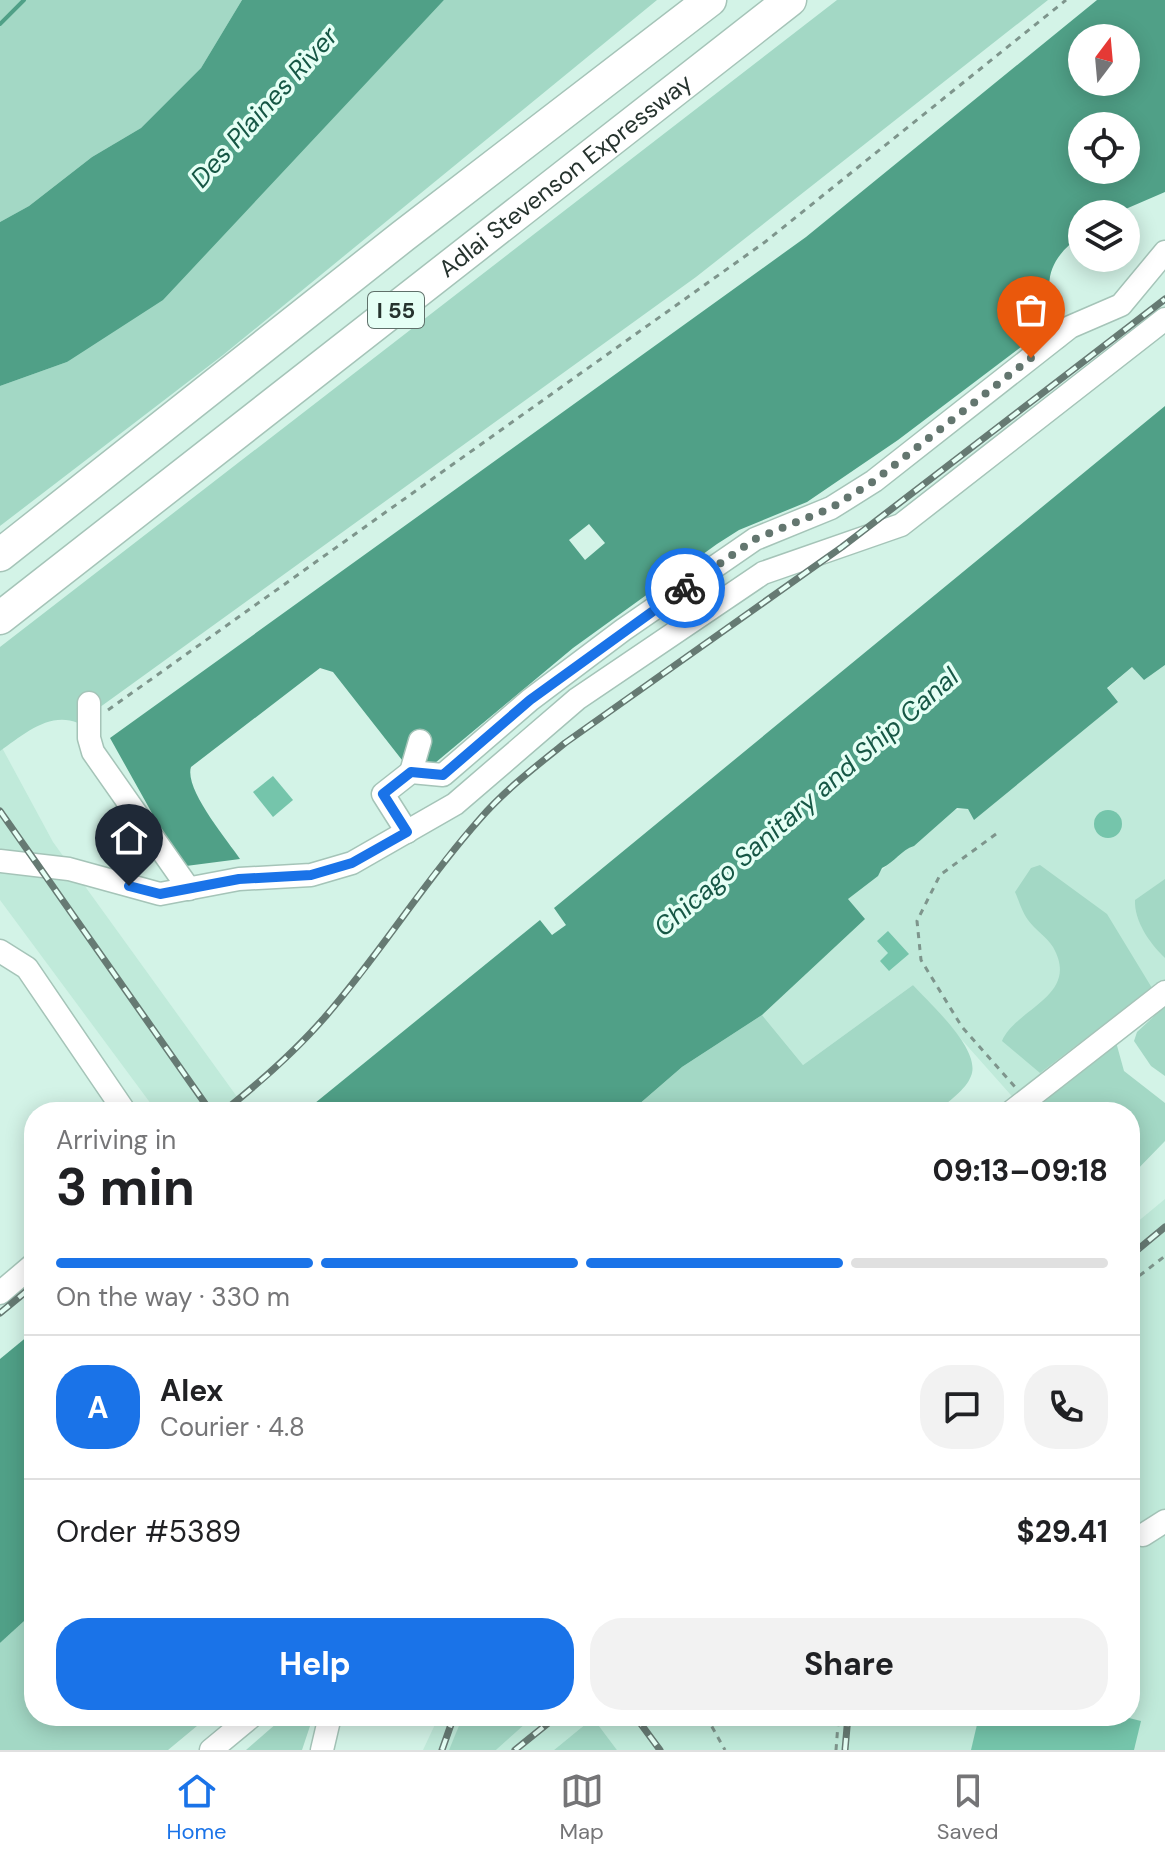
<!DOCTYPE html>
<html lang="en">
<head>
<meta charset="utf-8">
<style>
	body { margin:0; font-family:"DM Sans",sans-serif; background:#f2f2f2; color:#202124; height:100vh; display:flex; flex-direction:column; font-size:30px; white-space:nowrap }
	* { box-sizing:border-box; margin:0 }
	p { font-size:26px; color:#757577 }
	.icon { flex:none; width:44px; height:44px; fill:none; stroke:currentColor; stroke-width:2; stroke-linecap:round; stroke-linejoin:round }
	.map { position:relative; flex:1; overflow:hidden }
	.drawer { position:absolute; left:24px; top:1102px; width:1116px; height:624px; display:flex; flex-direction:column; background:#fff; border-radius:32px; box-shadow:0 4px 20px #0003 }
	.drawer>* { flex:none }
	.needle { width:52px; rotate:16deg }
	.fabs { position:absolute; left:1068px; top:24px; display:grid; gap:16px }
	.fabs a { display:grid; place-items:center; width:72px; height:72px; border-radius:50%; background:#fff; box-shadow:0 4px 20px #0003; font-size:40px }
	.pin { position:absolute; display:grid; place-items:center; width:68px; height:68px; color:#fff; margin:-82px -34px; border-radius:50% 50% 50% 0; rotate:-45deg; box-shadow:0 0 8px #0007 }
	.pin .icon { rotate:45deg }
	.courier { position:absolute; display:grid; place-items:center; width:80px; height:80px; margin:-40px; border:6px solid #1a73e8; border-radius:50%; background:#fff; color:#222; box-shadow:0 2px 10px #0007 }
	.headline em { font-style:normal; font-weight:700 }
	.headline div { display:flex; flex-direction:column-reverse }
	.headline { display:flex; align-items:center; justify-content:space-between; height:136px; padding:0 32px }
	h1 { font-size:52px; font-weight:700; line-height:60px }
	.bar { display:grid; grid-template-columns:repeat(4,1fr); gap:12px 8px; align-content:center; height:96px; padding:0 32px }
	.bar i { height:10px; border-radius:6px; background:#e0e0e0 }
	.bar .current { background:#1a73e8 }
	.bar p { grid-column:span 4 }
	.line { display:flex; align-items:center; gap:20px; padding:0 32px; border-top:2px solid #e0e0e0 }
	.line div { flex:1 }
	.round { display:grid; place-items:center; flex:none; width:84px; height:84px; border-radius:32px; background:#f2f2f2 }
	.primary-button { display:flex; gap:16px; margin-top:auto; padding:16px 32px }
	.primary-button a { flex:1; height:92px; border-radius:32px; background:#1a73e8; color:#fff; font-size:32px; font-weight:700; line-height:92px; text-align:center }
	.primary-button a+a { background:#f2f2f2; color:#202124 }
	.menu { display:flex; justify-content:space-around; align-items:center; height:112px; border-top:2px solid #e0e0e0; background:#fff; font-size:22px; color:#757577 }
	.menu a { display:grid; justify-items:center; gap:4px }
	.menu .current { color:#1a73e8 }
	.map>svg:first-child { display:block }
</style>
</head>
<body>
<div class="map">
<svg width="1165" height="1750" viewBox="0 0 1165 1750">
	<rect width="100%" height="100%" fill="#d3f3e7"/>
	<g fill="#c0eada">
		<path d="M1165,665V1006L1034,1112H1026L913,985L803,1065L762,1015L864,919L848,899L952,810L968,809L975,819L1118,702L1107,689L1132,667L1144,680Z"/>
		<path d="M0,744L53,842L248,1112H157L0,900Z"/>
		<path d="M1165,1199V1750H617L593,1718L554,1750H496L534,1716H1130V1228Z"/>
		<path d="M439,1716H463L453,1744L449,1750H423Z"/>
	</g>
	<g fill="#a3d8c5">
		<path d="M0,0H242L201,68L141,128L92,157L29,206L0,222Z"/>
		<path d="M444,0H657L223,355L0,526V386L67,362L231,225Z"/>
		<path d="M837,0H1048L696,277L78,723C49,711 23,735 0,751V647Z"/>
		<path d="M1040,865L1107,914L1152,988L1040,1073L1002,1041C1016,1008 1081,996 1053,947C1047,937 1035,930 1028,920C1022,912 1019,901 1015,892L1031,868Z"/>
		<path d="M1165,879V958C1150,944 1134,921 1135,900Z"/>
		<path d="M913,985C930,1004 982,1050 971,1076C966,1090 947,1102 937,1112H630L682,1067L762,1015L803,1065Z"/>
		<path d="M1165,1006V1076L1151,1066L1134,1041L1137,1032Z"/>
		<path d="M1116,1042L1124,1071L1165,1103V1141L1130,1177V1112H1034L1068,1075Z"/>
		<path d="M34,1612V1716H209L168,1750H0V1643Z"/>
		<path d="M285,1716L313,1717L302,1750H246Z"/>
		<path d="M463,1716H534L496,1750H449Z"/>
		<path d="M593,1718L617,1750H554Z"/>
	</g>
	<g fill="#50a087" fill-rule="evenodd">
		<path d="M242,0H444L163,300L67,362L0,386V222L29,206L92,157L141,128L201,68Z"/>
		<path d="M1097,0H1165V192L1114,214H1082V235C1057,252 1042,274 1053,304L1037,335L898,440L807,502L739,530L717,544L573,648L435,763L402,760L333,672L320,668L191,767C184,789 227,840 240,859L186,866L176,856L110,738L806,237ZM1082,38H1126V82H1082ZM1082,126H1126V170H1082ZM589,524L605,543L585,560L569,540Z"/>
		<path d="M1165,406V665L1144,680L1132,667L1107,688L1118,702L974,820L968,809L957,808L914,846C901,850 895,862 882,868L878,876L848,899L865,919L762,1015L682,1067L630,1112H304L540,920L552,935L566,925L554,908Z"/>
		<path d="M34,1331V1612L0,1643V1359Z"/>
	</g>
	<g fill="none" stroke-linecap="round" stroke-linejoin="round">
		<path stroke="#50a087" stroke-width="4" d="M0,24L24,0"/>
	</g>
	<g fill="#75c5ab">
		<path d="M273,776L293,800L273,817L253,792Z"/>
		<circle cx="1108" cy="824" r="14"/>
		<path d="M888,931L909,954L889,971L880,961L888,953L877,941Z"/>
		<path d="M979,1716H1121L1141,1721L1134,1750H971Z"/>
	</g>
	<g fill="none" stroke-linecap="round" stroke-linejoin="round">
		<g stroke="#a5c4b8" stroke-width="25">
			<g id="minor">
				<path d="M1036,314L1057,337"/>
				<path d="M89,703V738L93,752L189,889"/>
				<path d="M411,772L420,741"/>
				<path d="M407,832L383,794L411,772L443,775L530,700L623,630L755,539L831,508L874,481L1070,327L1121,305L1165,252"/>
				<path d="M0,861L69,869L160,894L239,879L311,875L352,863L455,804L577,699L763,573L901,525L1165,319"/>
				<path d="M0,951L27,968L125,1112"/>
				<path d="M1011,1112L1165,992"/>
				<path d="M0,1293L34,1264"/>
				<path d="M1143,1535L1165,1521"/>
				<path d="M211,1750L252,1716"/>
				<path d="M322,1750L330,1716"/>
			</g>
		</g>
		<g stroke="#a5c4b8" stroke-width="35">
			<g id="highway">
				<path d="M0,555L403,236L710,0"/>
				<path id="s1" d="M0,618L790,0"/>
			</g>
		</g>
		<g stroke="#7e958c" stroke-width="3" stroke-dasharray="6 6" stroke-linecap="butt">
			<path d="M108,710L765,242L1066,0"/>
			<path d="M996,834L940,875L917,921L921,960L962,1027L1016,1088"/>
			<path d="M1130,1283L1165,1256"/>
			<path d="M706,1716L725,1750"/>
			<path d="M836,1750L838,1724"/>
		</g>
		<use href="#minor" stroke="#fff" stroke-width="22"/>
		<use href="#highway" stroke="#fff" stroke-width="32"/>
		<g stroke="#667a73" stroke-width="7">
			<g id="rail">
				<path d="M0,811L211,1112"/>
				<path d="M223,1112C259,1083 294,1053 325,1017C380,954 423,883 479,820C504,791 535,767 565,743L842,547L1165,299"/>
				<path d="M1130,1256L1165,1227"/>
				<path d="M0,1313L34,1285"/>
				<path d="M635,1716L660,1750"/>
				<path d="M442,1750L454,1716"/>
				<path d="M515,1750L557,1716"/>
				<path d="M845,1750L848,1716"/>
			</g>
		</g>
		<use href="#rail" stroke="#e5fff5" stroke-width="4" stroke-dasharray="12" stroke-linecap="butt"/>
	</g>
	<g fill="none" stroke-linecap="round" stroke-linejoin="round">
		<path stroke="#63766f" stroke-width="8" stroke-dasharray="0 14.4" d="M685,588L755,539L831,508L874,481L1031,358"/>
		<path stroke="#1a73e8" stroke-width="10" d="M129,886L160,894L239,879L311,875L352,863L407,832L383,794L411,772L443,775L530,700L685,588"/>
	</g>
	<g text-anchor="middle" stroke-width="7" stroke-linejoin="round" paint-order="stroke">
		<rect fill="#e5fff5" stroke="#5f706a" stroke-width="2" x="368" y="292" width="56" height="36" rx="6"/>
		<g font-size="22" font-weight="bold" fill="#26332e">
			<text x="396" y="318">I 55</text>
		</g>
		<g font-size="24" fill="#26332e" stroke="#e5fff5">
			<text dy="8" stroke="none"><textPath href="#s1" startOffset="718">Adlai Stevenson Expressway</textPath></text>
		</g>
		<g font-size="26" font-style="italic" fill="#165745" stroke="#e5fff5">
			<text transform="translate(264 107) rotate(-48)" y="9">Des Plaines River</text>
			<text transform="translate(806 802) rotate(-41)" y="9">Chicago Sanitary and Ship Canal</text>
		</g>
	</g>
</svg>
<div class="fabs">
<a><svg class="needle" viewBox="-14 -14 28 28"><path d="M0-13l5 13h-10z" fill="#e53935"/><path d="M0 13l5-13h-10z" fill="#757577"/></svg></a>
<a><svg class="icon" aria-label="locate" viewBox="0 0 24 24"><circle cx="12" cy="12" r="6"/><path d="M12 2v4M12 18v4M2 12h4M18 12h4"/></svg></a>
<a><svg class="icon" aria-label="layers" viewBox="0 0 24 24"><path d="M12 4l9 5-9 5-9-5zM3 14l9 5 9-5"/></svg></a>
</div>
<div class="pin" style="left:1031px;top:358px;background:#ea580c"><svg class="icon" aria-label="bag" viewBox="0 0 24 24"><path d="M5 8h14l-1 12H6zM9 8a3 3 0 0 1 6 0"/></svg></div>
<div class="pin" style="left:129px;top:886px;background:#1f2937"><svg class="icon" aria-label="home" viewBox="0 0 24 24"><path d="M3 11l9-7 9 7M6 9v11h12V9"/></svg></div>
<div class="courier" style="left:685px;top:588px"><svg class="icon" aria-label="bike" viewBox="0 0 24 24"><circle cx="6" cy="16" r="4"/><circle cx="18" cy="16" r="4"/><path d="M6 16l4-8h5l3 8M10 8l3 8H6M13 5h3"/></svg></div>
<section class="drawer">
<div class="headline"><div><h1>3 min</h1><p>Arriving in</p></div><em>09:13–09:18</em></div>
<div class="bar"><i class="current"></i><i class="current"></i><i class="current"></i><i></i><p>On the way · 330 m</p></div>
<div class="line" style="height:144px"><b class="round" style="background:#1a73e8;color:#fff">A</b><div><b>Alex</b><p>Courier · 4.8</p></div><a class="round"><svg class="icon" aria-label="chat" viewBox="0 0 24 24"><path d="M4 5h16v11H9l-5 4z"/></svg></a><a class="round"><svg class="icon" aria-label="phone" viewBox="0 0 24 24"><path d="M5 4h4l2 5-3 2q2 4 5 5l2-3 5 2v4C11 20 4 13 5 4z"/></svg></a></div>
<div class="line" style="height:104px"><div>Order #5389</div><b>$29.41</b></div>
<div class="primary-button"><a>Help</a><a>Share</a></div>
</section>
</div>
<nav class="menu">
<a class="current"><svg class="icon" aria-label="home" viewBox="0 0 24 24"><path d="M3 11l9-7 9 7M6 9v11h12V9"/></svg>Home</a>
<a><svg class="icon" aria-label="map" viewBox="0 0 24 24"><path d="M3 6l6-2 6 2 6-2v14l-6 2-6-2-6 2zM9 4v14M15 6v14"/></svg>Map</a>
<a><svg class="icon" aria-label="saved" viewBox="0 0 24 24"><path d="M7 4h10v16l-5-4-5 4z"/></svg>Saved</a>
</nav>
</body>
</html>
